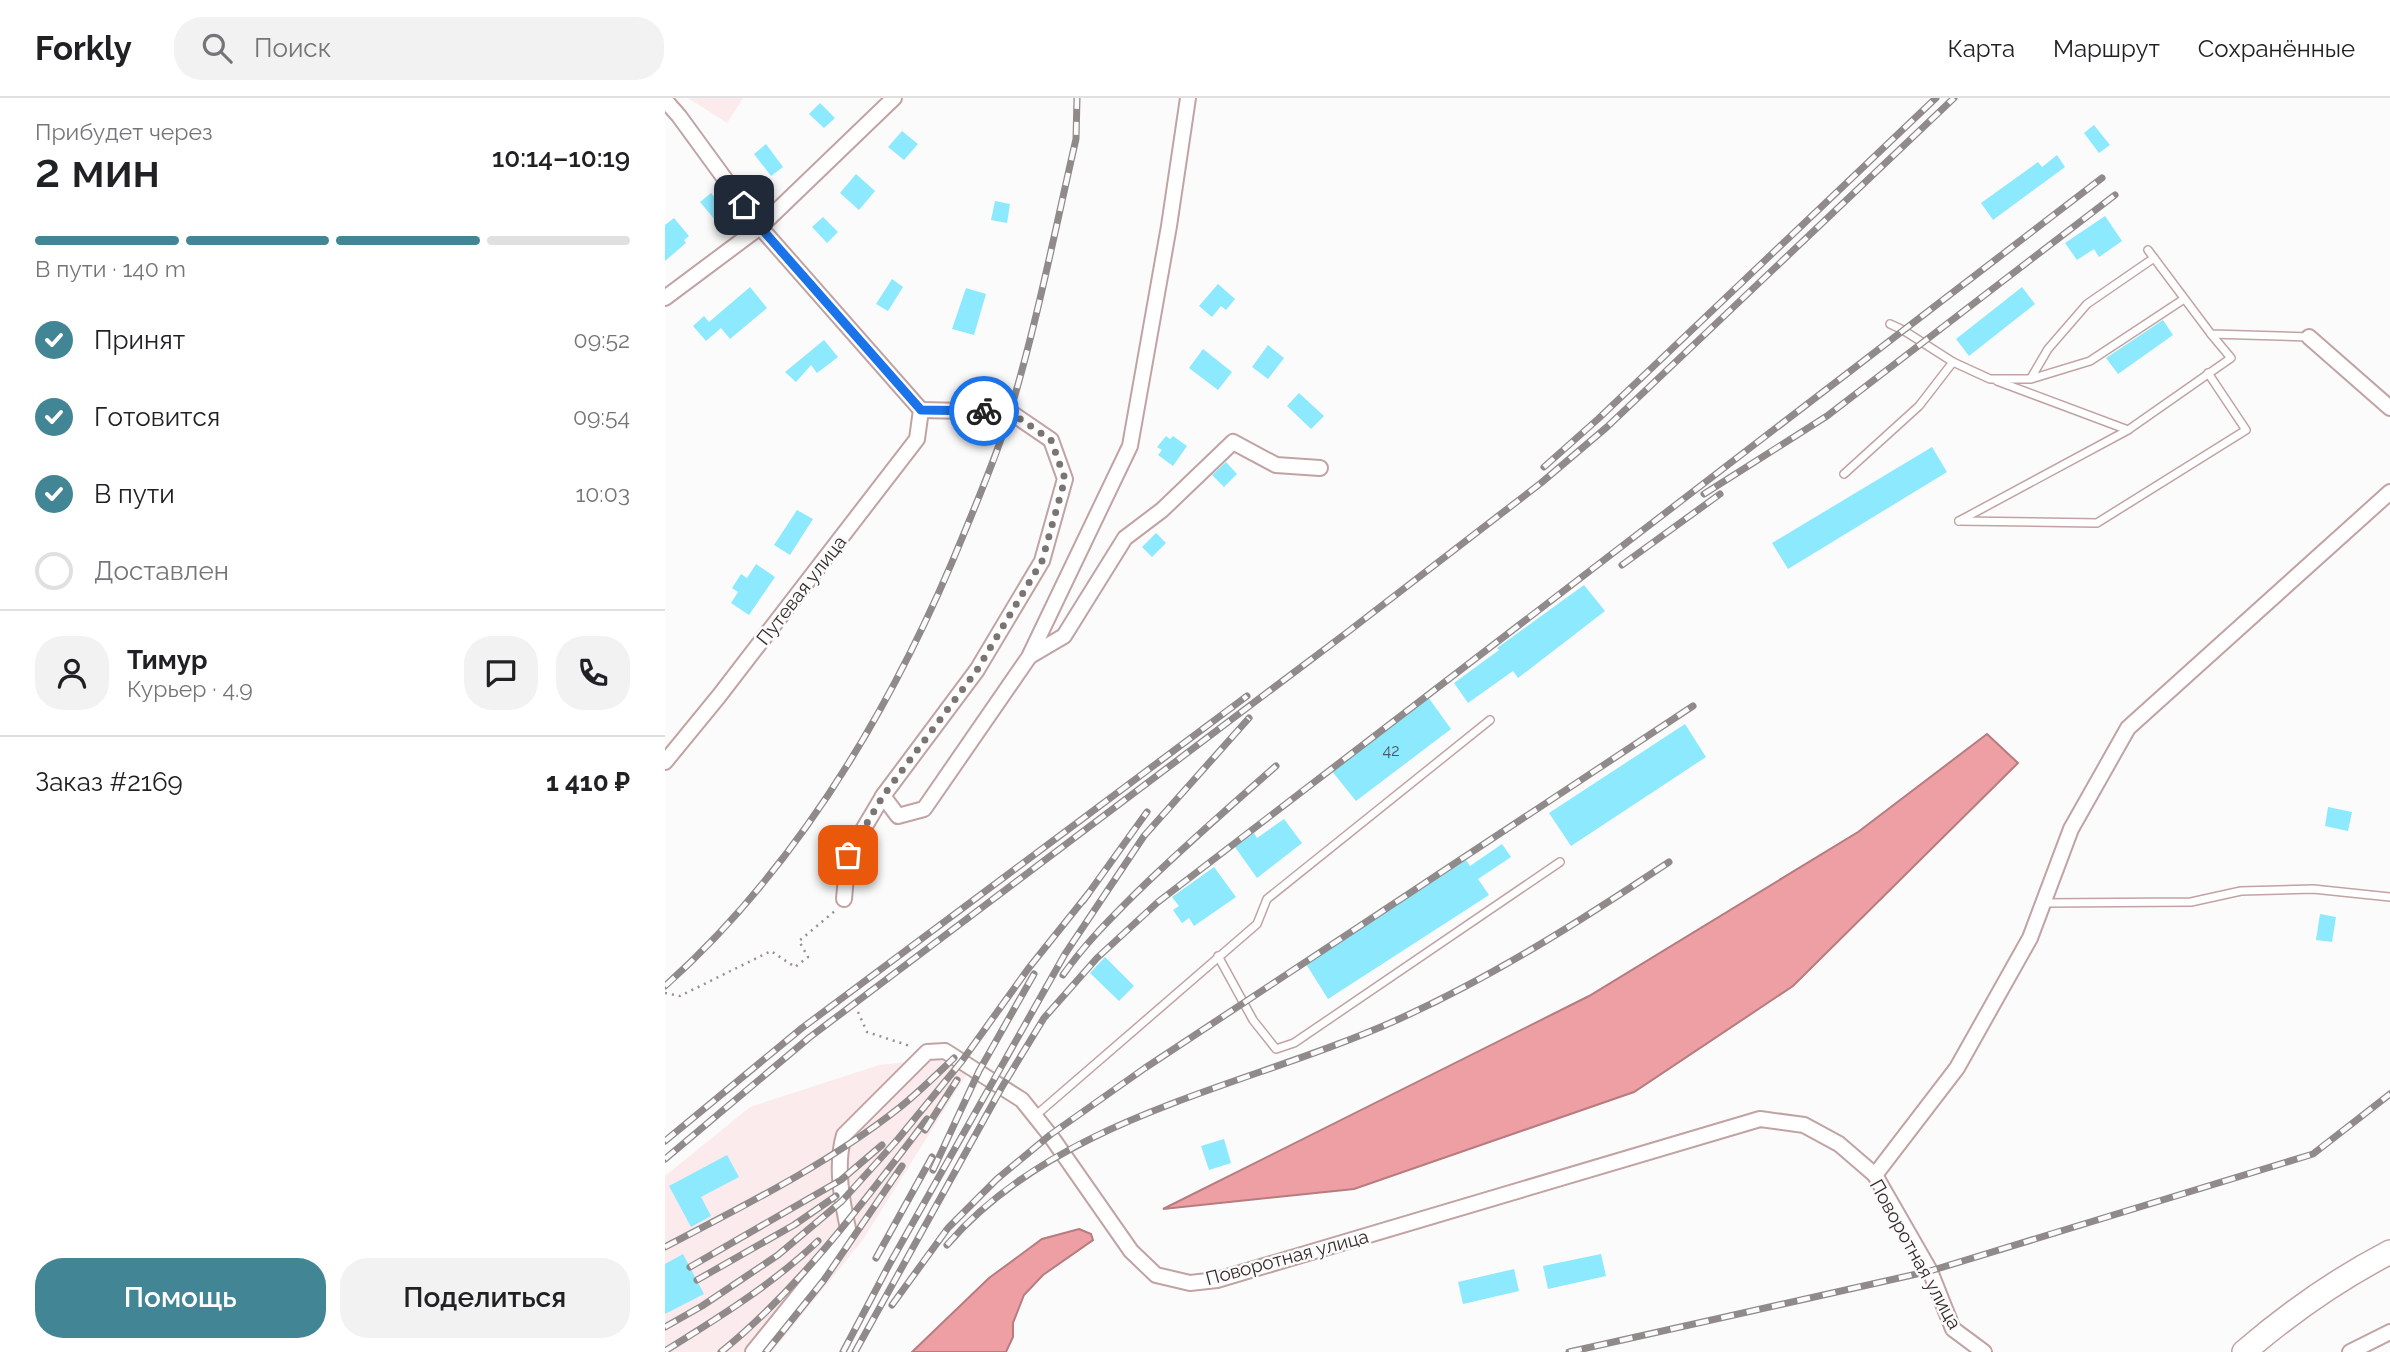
<!DOCTYPE html>
<html lang="ru">
<head>
<meta charset="utf-8">
<style>
	body { margin:0; font-family:Raleway,sans-serif; background:#f2f2f2; color:#202124; height:100vh; display:flex; flex-direction:column; font-size:26px; white-space:nowrap }
	* { box-sizing:border-box; margin:0 }
	p { font-size:23px; color:#757577 }
	.icon { flex:none; width:38px; height:38px; fill:none; stroke:currentColor; stroke-width:2; stroke-linecap:round; stroke-linejoin:round }
	.map { position:relative; flex:1; overflow:hidden }
	.sheet { display:flex; flex-direction:column; background:#fff; width:665px }
	.sheet>* { flex:none }
	.pin { position:absolute; display:grid; place-items:center; width:60px; height:60px; color:#fff; margin:-30px; border-radius:14px; box-shadow:0 4px 10px #0006 }
	.courier { position:absolute; display:grid; place-items:center; width:70px; height:70px; margin:-35px; border:5px solid #1a73e8; border-radius:50%; background:#fff; color:#222; box-shadow:0 2px 9px #0007 }
	.head em { font-style:normal; font-weight:600 }
	.head div { display:flex; flex-direction:column-reverse }
	.head { display:flex; align-items:center; justify-content:space-between; height:119px; padding:0 35px }
	h1 { font-size:46px; font-weight:600; line-height:52px }
	.bar { display:grid; grid-template-columns:repeat(4,1fr); gap:10px 7px; align-content:center; height:84px; padding:0 35px }
	.bar i { height:9px; border-radius:5px; background:#e0e0e0 }
	.bar .selected { background:#428695 }
	.bar p { grid-column:span 4 }
	.line { display:flex; align-items:center; gap:18px; padding:0 35px; border-top:2px solid #e0e0e0 }
	.line div { flex:1 }
	.round { display:grid; place-items:center; flex:none; width:74px; height:74px; border-radius:28px; background:#f2f2f2 }
	ol { padding:0 35px; list-style:none }
	li { display:flex; align-items:center; gap:21px; height:77px }
	li p { margin-inline-start:auto }
	li .icon { padding:7px; border-radius:50%; background:#428695; color:#fff; stroke-width:4 }
	li:last-child { color:#757577 }
	li i { width:38px; height:38px; border:4px solid #e0e0e0; border-radius:50% }
	.action { display:flex; gap:14px; margin-top:auto; padding:14px 35px }
	.action a { flex:1; height:80px; border-radius:28px; background:#428695; color:#fff; font-size:28px; font-weight:600; line-height:80px; text-align:center }
	.action a+a { background:#f2f2f2; color:#202124 }
	header { display:flex; align-items:center; gap:42px; box-sizing:border-box; height:98px; padding:0 35px; background:#fff; border-bottom:2px solid #e0e0e0 }
	header strong { font-size:33px }
	nav { display:flex; gap:38px; margin-inline-start:auto; font-size:24px }
	.search { width:490px; height:63px; background:#f2f2f2; display:flex; align-items:center; gap:18px; box-sizing:border-box; padding:0 24px; border-radius:28px; color:#757577; font-size:26px }
	main { display:flex; flex:1; min-height:0 }
	.map>svg:first-child { display:block }
</style>
</head>
<body>
<header>
<strong>Forkly</strong>
<div class="search"><svg class="icon" aria-label="search" viewBox="0 0 24 24"><circle cx="10" cy="10" r="6"/><path d="M15 15l6 6"/></svg>Поиск</div>
<nav><a>Карта</a><a>Маршрут</a><a>Сохранённые</a></nav>
</header>
<main>
<section class="sheet">
<div class="head"><div><h1>2 мин</h1><p>Прибудет через</p></div><em>10:14–10:19</em></div>
<div class="bar"><i class="selected"></i><i class="selected"></i><i class="selected"></i><i></i><p>В пути · 140 m</p></div>
<ol>
<li><svg class="icon" aria-label="check" viewBox="0 0 24 24"><path d="M5 12l5 5 9-10"/></svg>Принят<p>09:52</p></li>
<li><svg class="icon" aria-label="check" viewBox="0 0 24 24"><path d="M5 12l5 5 9-10"/></svg>Готовится<p>09:54</p></li>
<li><svg class="icon" aria-label="check" viewBox="0 0 24 24"><path d="M5 12l5 5 9-10"/></svg>В пути<p>10:03</p></li>
<li><i></i>Доставлен</li>
</ol>
<div class="line" style="height:126px"><a class="round"><svg class="icon" aria-label="person" viewBox="0 0 24 24"><circle cx="12" cy="8" r="4"/><path d="M4 21q1-7 8-7t8 7"/></svg></a><div><b>Тимур</b><p>Курьер · 4.9</p></div><a class="round"><svg class="icon" aria-label="chat" viewBox="0 0 24 24"><path d="M4 5h16v11H9l-5 4z"/></svg></a><a class="round"><svg class="icon" aria-label="phone" viewBox="0 0 24 24"><path d="M5 4h4l2 5-3 2q2 4 5 5l2-3 5 2v4C11 20 4 13 5 4z"/></svg></a></div>
<div class="line" style="height:91px"><div>Заказ #2169</div><b>1 410 ₽</b></div>
<div class="action"><a>Помощь</a><a>Поделиться</a></div>
</section>
<div class="map">
<svg width="1725" height="1254" viewBox="0 0 1725 1254">
	<rect width="100%" height="100%" fill="#fbfbfb"/>
	<g fill="#fcebec">
		<path d="M23,0H78L62,25Z"/>
		<path d="M278,960L303,974L197,1143L107,1254H0V1078L85,1009L214,967Z"/>
	</g>
	<g fill="#ed9fa3" stroke="#b67c7f" stroke-width="2">
		<path d="M1322,636L1353,665L1128,888L969,994L689,1091L498,1111L924,898L1193,734Z"/>
		<path d="M414,1131L426,1136L428,1142L378,1177L359,1197L348,1225V1239L341,1254H247L324,1180L377,1141Z"/>
	</g>
	<g fill="#8de9fe">
		<path d="M155,5L170,20L159,30L144,16Z"/>
		<path d="M1429,27L1445,47L1434,55L1419,35Z"/>
		<path d="M237,33L253,46L239,62L223,49Z"/>
		<path d="M101,46L118,69L106,78L89,56Z"/>
		<path d="M1392,57L1400,69L1328,122L1316,105L1373,64L1377,69Z"/>
		<path d="M191,76L210,93L194,112L175,95Z"/>
		<path d="M46,95L61,113L50,122L35,104Z"/>
		<path d="M330,103L345,106L342,125L326,122Z"/>
		<path d="M1440,118L1457,143L1434,159L1429,151L1412,162L1400,145Z"/>
		<path d="M158,119L173,134L162,145L147,129Z"/>
		<path d="M9,120L24,138L19,142L21,145L0,163V127Z"/>
		<path d="M227,181L238,189L223,213L211,206Z"/>
		<path d="M553,186L570,201L561,212L556,208L547,219L534,208Z"/>
		<path d="M85,189L102,210L65,241L56,230L41,243L28,228L39,218L44,224Z"/>
		<path d="M1357,189L1370,206L1304,258L1291,241Z"/>
		<path d="M301,190L321,196L309,237L287,231Z"/>
		<path d="M1498,222L1508,237L1453,276L1441,260Z"/>
		<path d="M159,242L173,259L152,275L146,267L131,284L120,274Z"/>
		<path d="M603,247L619,260L603,281L587,269Z"/>
		<path d="M538,251L567,274L553,292L524,270Z"/>
		<path d="M634,295L659,318L646,331L622,308Z"/>
		<path d="M501,338L505,341L508,338L522,348L508,368L493,357L497,352L492,349Z"/>
		<path d="M1267,349L1282,374L1123,471L1107,445Z"/>
		<path d="M561,364L572,376L559,389L547,377Z"/>
		<path d="M132,412L148,421L125,457L109,447Z"/>
		<path d="M491,435L501,445L487,459L477,449Z"/>
		<path d="M91,466L110,479L84,517L66,505L73,494L67,490L76,476L82,480Z"/>
		<path d="M919,487L940,513L853,580L848,573L803,605L789,585L834,552L832,550Z"/>
		<path d="M763,599L786,631L691,703L666,672Z"/>
		<path d="M1020,626L1041,659L906,748L884,715Z"/>
		<path d="M1663,709L1687,714L1683,733L1660,728Z"/>
		<path d="M619,721L637,745L592,780L570,749L589,735L592,740Z"/>
		<path d="M837,746L846,759L813,781L824,797L663,901L641,866L801,762L805,768Z"/>
		<path d="M549,769L571,799L529,828L524,820L517,825L508,812L514,808L507,799Z"/>
		<path d="M1655,816L1671,819L1667,844L1651,842Z"/>
		<path d="M440,859L469,888L454,903L425,875Z"/>
		<path d="M559,1041L566,1065L544,1072L536,1048Z"/>
		<path d="M62,1057L74,1079L36,1099L46,1118L26,1129L4,1088Z"/>
		<path d="M18,1156L39,1196L0,1216V1166Z"/>
		<path d="M936,1156L941,1178L883,1191L878,1168Z"/>
		<path d="M849,1171L854,1193L798,1206L793,1184Z"/>
	</g>
	<g fill="none" stroke-linecap="round" stroke-linejoin="round">
		<g stroke="#c1a3a4" stroke-width="10">
			<g id="lane">
				<path d="M1483,152L1546,236L1644,239"/>
				<path d="M1225,226L1238,232L1288,264L1325,281H1366L1425,263L1519,201"/>
				<path d="M1366,280L1383,251L1422,206L1489,160"/>
				<path d="M1332,283L1463,332L1566,260L1546,236"/>
				<path d="M1179,376L1254,308L1288,264"/>
				<path d="M1294,423L1432,425L1581,332L1543,275"/>
				<path d="M1294,423L1463,332"/>
				<path d="M1379,805L1526,804L1576,793L1648,791L1725,799"/>
				<path d="M553,858L588,922L611,951L629,945L895,764"/>
				<path d="M370,1018L592,826L602,801L825,622"/>
			</g>
		</g>
		<g stroke="#c1a3a4" stroke-width="18">
			<g id="street">
				<path d="M0,2L14,18L95,129L256,312"/>
				<path d="M0,200L95,129L229,0"/>
				<path d="M1644,239L1725,310"/>
				<path d="M256,312L345,314L386,342L400,381L377,463L312,572L218,698L233,718L259,711L364,559L465,348L504,128L523,0"/>
				<path d="M365,558L399,538L460,440L497,412L568,344L611,367L655,370"/>
				<path d="M0,664L54,598L252,341L256,312"/>
				<path d="M179,801L183,757L218,698"/>
				<path d="M1210,1077L1292,970L1365,840L1406,731L1463,630L1725,394"/>
				<path d="M88,1254L184,1135C177,1104 170,1068 179,1037L262,954L280,953L357,1002L385,1037L466,1153L491,1177L525,1185L552,1182L1095,1021L1139,1027L1174,1046L1210,1077L1265,1173L1288,1231L1319,1254"/>
				<path d="M1685,1254L1725,1234"/>
			</g>
		</g>
		<g stroke="#c1a3a4" stroke-width="26">
			<path id="primary" d="M1579,1254C1623,1216 1673,1181 1725,1154"/>
		</g>
		<g stroke="#969090" stroke-width="2.5" stroke-dasharray="2 5" stroke-linecap="butt">
			<path d="M0,895L15,898L106,853L130,869L143,859L134,843L171,812"/>
			<path d="M193,914L202,934L245,948"/>
		</g>
		<use href="#lane" stroke="#fff" stroke-width="7"/>
		<use href="#street" stroke="#fff" stroke-width="14"/>
		<use href="#primary" stroke="#fff" stroke-width="23"/>
		<g stroke="#908a8a" stroke-width="7">
			<g id="rail">
				<path d="M879,369L933,321L1271,0"/>
				<path d="M1039,396L1162,318L1450,97"/>
				<path d="M957,467L1055,396"/>
				<path d="M418,803L482,714"/>
				<path d="M398,877C419,847 443,823 469,797C515,752 563,710 611,668"/>
				<path d="M0,888C136,766 232,601 300,433C316,394 333,354 345,314C372,225 390,132 411,41L412,0"/>
				<path d="M260,1032L292,982"/>
				<path d="M0,1043L137,930L582,598"/>
				<path d="M0,1061L145,939L680,536L876,385L942,329L1289,0"/>
				<path d="M268,1072L314,973L369,876"/>
				<path d="M282,1147C394,1017 584,989 734,921C829,878 917,822 1004,764"/>
				<path d="M0,1149C80,1107 163,1066 234,1010C253,995 271,977 289,960"/>
				<path d="M211,1160L267,1059"/>
				<path d="M25,1169L176,1082L217,1047"/>
				<path d="M32,1182L129,1127L171,1098"/>
				<path d="M227,1207L283,1130L332,1081L385,1037L480,970L1028,608"/>
				<path d="M0,1229L37,1208L113,1157L177,1103L233,1041L297,963L363,871L423,796"/>
				<path d="M0,1253C53,1220 108,1186 153,1143"/>
				<path d="M56,1254C135,1190 200,1102 262,1021"/>
				<path d="M101,1254L159,1182L237,1068"/>
				<path d="M178,1254L224,1167L400,856L479,738L584,620"/>
				<path d="M190,1254L337,989L379,920L432,860L493,804L1437,80"/>
				<path d="M904,1254L1265,1173L1648,1056L1725,996"/>
			</g>
		</g>
		<use href="#rail" stroke="#fbfbfb" stroke-width="4.5" stroke-dasharray="13" stroke-linecap="butt"/>
	</g>
	<g fill="none" stroke-linecap="round" stroke-linejoin="round">
		<path stroke="#7c7474" stroke-width="7" stroke-dasharray="0 12.6" d="M183,757L218,698L312,572L377,463L400,381L386,342L345,314L319,313"/>
		<path stroke="#1a73e8" stroke-width="9" d="M79,107L95,129L256,312L319,313"/>
	</g>
	<g text-anchor="middle" stroke-width="5" stroke-linejoin="round" paint-order="stroke">
		<g font-size="16" fill="#4c5a60">
			<text x="726" y="658">42</text>
		</g>
		<g font-size="19" fill="#372b2b" stroke="#fbfbfb">
			<text transform="translate(136 492) rotate(-52)" y="7">Путевая улица</text>
			<text transform="translate(1251 1156) rotate(61)" y="7">Поворотная улица</text>
			<text transform="translate(622 1159) rotate(-15)" y="7">Поворотная улица</text>
		</g>
	</g>
</svg>
<div class="pin" style="left:183px;top:757px;background:#ea580c"><svg class="icon" aria-label="bag" viewBox="0 0 24 24"><path d="M5 8h14l-1 12H6zM9 8a3 3 0 0 1 6 0"/></svg></div>
<div class="pin" style="left:79px;top:107px;background:#1f2937"><svg class="icon" aria-label="home" viewBox="0 0 24 24"><path d="M3 11l9-7 9 7M6 9v11h12V9"/></svg></div>
<div class="courier" style="left:319px;top:313px"><svg class="icon" aria-label="bike" viewBox="0 0 24 24"><circle cx="6" cy="16" r="4"/><circle cx="18" cy="16" r="4"/><path d="M6 16l4-8h5l3 8M10 8l3 8H6M13 5h3"/></svg></div>
</div>
</main>
</body>
</html>
